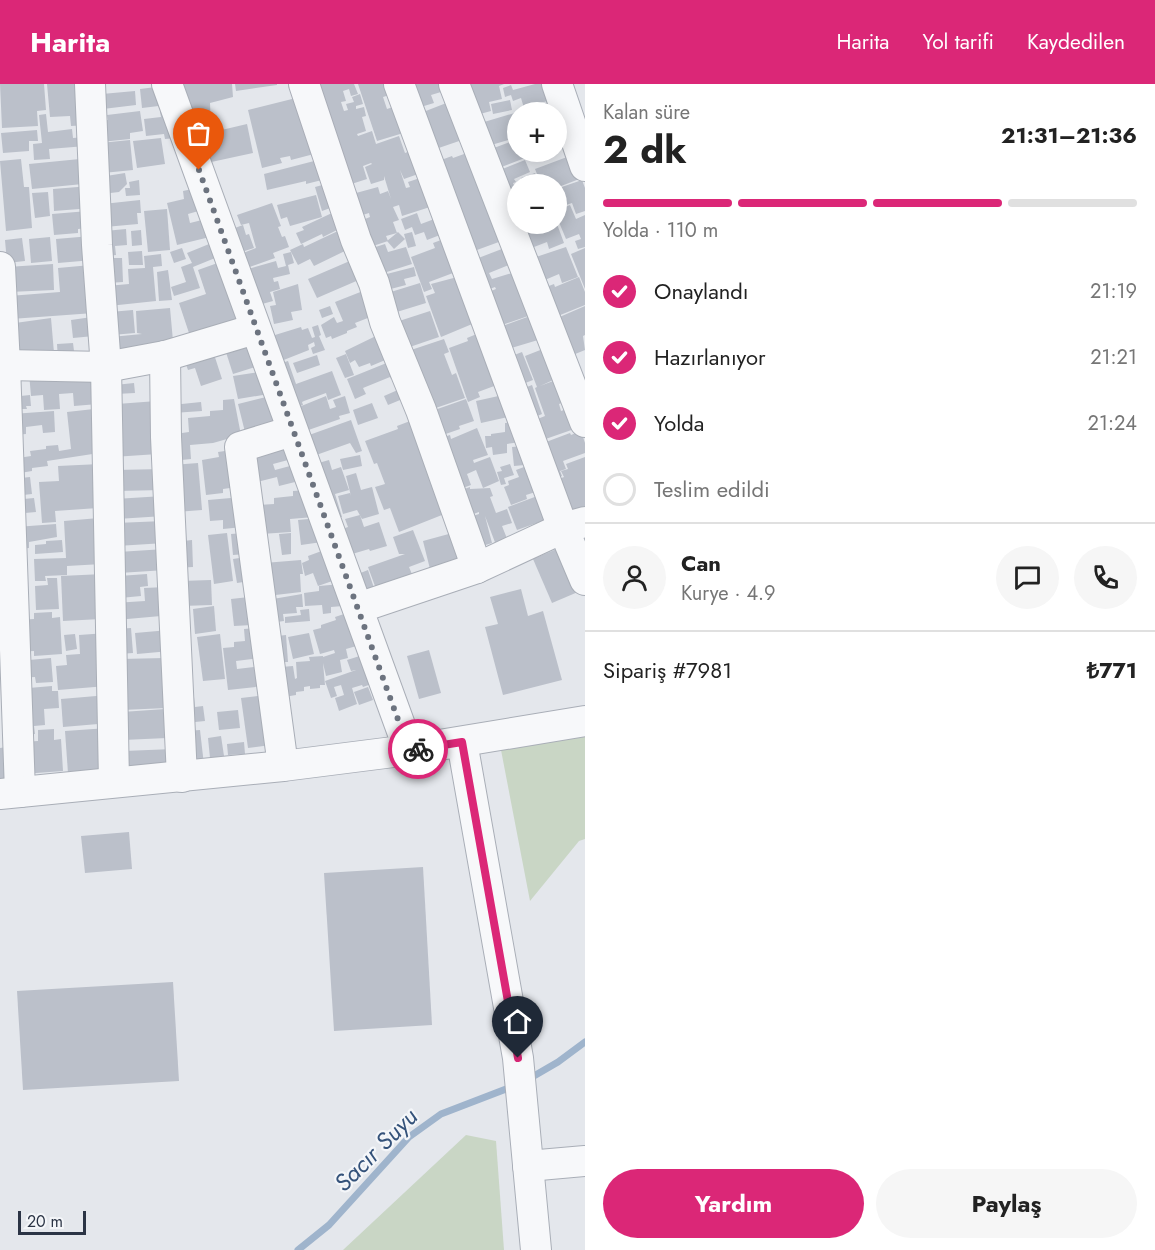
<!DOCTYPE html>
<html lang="tr">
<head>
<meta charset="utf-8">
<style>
	body { margin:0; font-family:Jost,sans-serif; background:#f6f6f6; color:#222; height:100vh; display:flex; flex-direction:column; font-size:22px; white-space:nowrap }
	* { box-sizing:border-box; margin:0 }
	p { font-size:20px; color:#767676 }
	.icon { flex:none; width:33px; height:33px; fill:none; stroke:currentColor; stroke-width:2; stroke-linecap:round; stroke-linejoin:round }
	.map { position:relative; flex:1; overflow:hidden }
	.sheet { display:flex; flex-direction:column; background:#fff; width:570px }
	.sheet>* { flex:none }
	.controls { position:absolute; left:507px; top:18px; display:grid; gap:12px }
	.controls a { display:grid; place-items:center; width:60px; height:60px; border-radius:50%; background:#fff; box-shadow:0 3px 15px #0003; font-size:30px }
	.scale { position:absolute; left:18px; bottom:15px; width:68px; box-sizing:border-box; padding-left:6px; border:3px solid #2b3445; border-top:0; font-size:16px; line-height:21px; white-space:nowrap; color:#2b3445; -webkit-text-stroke:4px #f4f6f9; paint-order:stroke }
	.pin { position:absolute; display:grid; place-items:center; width:51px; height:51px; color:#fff; margin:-62px -26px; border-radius:50% 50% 50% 0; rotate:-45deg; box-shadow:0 0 6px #0007 }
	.pin .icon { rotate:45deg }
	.courier { position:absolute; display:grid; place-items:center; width:60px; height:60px; margin:-30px; border:4px solid #db2777; border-radius:50%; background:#fff; color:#222; box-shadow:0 2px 8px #0007 }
	.head em { font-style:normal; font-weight:700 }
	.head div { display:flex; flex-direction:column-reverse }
	.head { display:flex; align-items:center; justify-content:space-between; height:102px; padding:0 18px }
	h1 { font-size:39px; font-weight:700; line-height:45px }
	.bar { display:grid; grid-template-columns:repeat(4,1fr); gap:9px 6px; align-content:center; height:72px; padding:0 18px }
	.bar i { height:8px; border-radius:4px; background:#e0e0e0 }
	.bar .active { background:#db2777 }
	.bar p { grid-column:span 4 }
	.line { display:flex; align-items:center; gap:15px; padding:0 18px; border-top:2px solid #e0e0e0 }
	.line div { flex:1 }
	.round { display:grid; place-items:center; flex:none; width:63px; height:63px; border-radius:32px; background:#f6f6f6 }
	ol { padding:0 18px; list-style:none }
	li { display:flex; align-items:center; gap:18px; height:66px }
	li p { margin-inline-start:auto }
	li .icon { padding:6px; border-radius:50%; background:#db2777; color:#fff; stroke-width:4 }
	li:last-child { color:#767676 }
	li i { width:33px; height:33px; border:3px solid #e0e0e0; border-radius:50% }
	.action { display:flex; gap:12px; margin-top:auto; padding:12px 18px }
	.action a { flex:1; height:69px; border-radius:36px; background:#db2777; color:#fff; font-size:24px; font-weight:700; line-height:69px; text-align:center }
	.action a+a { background:#f6f6f6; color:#222 }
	header { display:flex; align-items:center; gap:36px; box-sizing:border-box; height:84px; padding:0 30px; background:#db2777; color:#fff }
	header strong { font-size:28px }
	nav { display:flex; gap:33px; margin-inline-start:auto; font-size:21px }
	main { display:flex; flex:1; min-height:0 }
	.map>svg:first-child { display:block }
</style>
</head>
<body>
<header>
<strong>Harita</strong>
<nav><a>Harita</a><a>Yol tarifi</a><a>Kaydedilen</a></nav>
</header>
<main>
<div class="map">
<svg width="585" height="1166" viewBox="0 0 585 1166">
	<rect width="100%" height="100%" fill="#e4e7ec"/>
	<g fill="#c9d6c5">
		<path d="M585,651V755L579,757L530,817L501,666Z"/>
		<path d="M466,1051L496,1057L504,1166H343Z"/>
	</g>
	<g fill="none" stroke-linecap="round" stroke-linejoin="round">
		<g stroke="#9fb4cc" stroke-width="7">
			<path d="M527,996L558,978L585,958"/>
			<path d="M298,1166L329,1141L409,1053L441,1030L514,1002"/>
		</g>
	</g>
	<g fill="#bbc0ca">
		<path d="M0,0H44L46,26L37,27L38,42L2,44Z"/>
		<path d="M47,0H84L88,41L71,42L70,32L50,33Z"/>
		<path d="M174,0H232L233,13L210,19L211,44L192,48Z"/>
		<path d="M235,0H277V1L236,7Z"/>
		<path d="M312,0H354L358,10L351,12L349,5L343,7L346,17L341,18L344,27L348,26L346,20L354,18L352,13L360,10L363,20L356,22V25L364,23L366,32L362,33L366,47L357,50L358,52L372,47L376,60L399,52L405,69L413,66L421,89L404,95L400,86L406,104L410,103L408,98L420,94L430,123L402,132L399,121L393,123L399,136L393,138L397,149L386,152L388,157L364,165L355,139L370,133L369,129L353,134L345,112L378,103L380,110L388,107L391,115L384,92V96L371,100L365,83L372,80L371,79L363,82L367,95L342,103Z"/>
		<path d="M358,0H393L396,9L383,13L387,25L402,20L410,47L377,57Z"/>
		<path d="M405,0H449L451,5L431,11L434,19L414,25Z"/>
		<path d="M460,0H504L499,2L502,15L489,18L491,27L469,33Z"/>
		<path d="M535,0H550L554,15L524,24L521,14L513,17L511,11L505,13L503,4L511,1L513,6Z"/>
		<path d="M164,2L167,21L142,24L140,5Z"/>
		<path d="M135,7L136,21L103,25L102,10Z"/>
		<path d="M300,13L314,70L291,76L290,72L280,74L282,79L262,84L248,26Z"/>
		<path d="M558,15L571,58L556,63V28H524L523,26Z"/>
		<path d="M454,16L465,55L427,68L413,32Z"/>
		<path d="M510,16L512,26L493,30L491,20Z"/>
		<path d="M173,26L176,54L165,55L164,50L146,52L144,35L161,33L160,28Z"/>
		<path d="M140,27L143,47L130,49V55L101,58L98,36H108L107,31Z"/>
		<path d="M518,28V47L510,50L512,55L481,64L474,41Z"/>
		<path d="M46,30L48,48L72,45L73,54L85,53L86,62L49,65L50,75L34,76L33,60L42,59L39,31Z"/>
		<path d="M247,40L253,69L202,80L196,52Z"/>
		<path d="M37,46L38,57H29V67L3,69L1,49Z"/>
		<path d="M161,54L165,80L137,84L133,57Z"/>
		<path d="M518,55V68H528L530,72L491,87L483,68Z"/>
		<path d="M130,56L133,86L103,89L100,59Z"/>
		<path d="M475,66L507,155L466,170L433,79L452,72L453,74Z"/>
		<path d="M531,68H547L549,72L535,77Z"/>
		<path d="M575,70L582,94L556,104V100H541L535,85Z"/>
		<path d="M90,74L93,99L32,105L29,80Z"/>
		<path d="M21,75L24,103H29L32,144L6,147L0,77Z"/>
		<path d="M318,76L322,96L306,100V97L267,106L264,90Z"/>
		<path d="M525,76L530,88L514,95L516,98L513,99L518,111L502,116L492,89Z"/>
		<path d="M125,89L127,100L119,108L102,110L100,93Z"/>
		<path d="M535,89L540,100H523L521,94Z"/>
		<path d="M139,96L140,111L126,112L125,104H130L129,98Z"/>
		<path d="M582,96L585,104V127L576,130L572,119L557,124L556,105Z"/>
		<path d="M326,100L333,123L322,127L315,103Z"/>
		<path d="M90,102L92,124L54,127L53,105Z"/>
		<path d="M197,104L202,126L188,130L190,139L210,134L214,152L177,161L167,119L184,115L183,107Z"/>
		<path d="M48,108L50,132L35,134L32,109Z"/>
		<path d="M316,111L322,133L290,142L287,133L281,135L277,121Z"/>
		<path d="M140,116L141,129H137L138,140L105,143L103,120Z"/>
		<path d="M272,119L281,142L278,143L282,153L285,152L289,163L273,169L275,174L238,187L233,173L256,164L249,139L241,141L237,131Z"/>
		<path d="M570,121L576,135L585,131V163L578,165L575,157L581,155L579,150L566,155L556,131V127Z"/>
		<path d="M167,125L170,166L148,168L144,127Z"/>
		<path d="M88,127L89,144L78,145V149L54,151L52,130Z"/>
		<path d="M332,129L339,145L323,153L322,150L301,160L296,149L304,146L302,143Z"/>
		<path d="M417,129L421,140L437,134L461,186L429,198L432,205L424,208L411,173L435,164L433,159L441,156L440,151L427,156L424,148L415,151L412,143L405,146L401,135Z"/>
		<path d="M533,140H557L564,159L549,165L547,158L521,168L515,152L535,144Z"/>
		<path d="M243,141L246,151L249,150L254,164L232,171L224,148Z"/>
		<path d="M126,145L127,161L115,162L116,171L108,172L105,147Z"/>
		<path d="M141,146L142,161L132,162L131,147Z"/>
		<path d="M340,146L349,165L314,182L310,175L298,181L290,166L303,160L304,163Z"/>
		<path d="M398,148L405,155L394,165L387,157Z"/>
		<path d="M412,148L416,162L408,164L404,150Z"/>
		<path d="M91,152L93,176L58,179L56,155Z"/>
		<path d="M50,153L52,177L31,179L29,155Z"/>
		<path d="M22,154L25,177L7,179L5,156Z"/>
		<path d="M214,158L220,172L193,183L200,204L174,212L171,203L186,198L181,183L192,179L187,169Z"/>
		<path d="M385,160L388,168L406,163L412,180L374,192L366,166Z"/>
		<path d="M507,163L514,179L489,189L492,195L512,189L534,230L493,244L481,211L496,205L495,203L479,209L468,178Z"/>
		<path d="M566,163L578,193L562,199L559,190L533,201L524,177Z"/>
		<path d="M182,164L186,175L174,179L170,168Z"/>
		<path d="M585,164V205L571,170Z"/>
		<path d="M142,167L143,181H129L128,168Z"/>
		<path d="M291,168L294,179L288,181L290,190L273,194L274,198L278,197L280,205L270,208L273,217L251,223L241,187L276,177L278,184L286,182L283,170Z"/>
		<path d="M161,170L162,182L153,183L156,217L109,222L107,202L129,200L128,185L145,184L144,172Z"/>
		<path d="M107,174H122L123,198L108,199Z"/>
		<path d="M226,176L242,238L191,255L179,219L206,210L198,186Z"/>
		<path d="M352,176L361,195L317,214L308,195Z"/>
		<path d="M53,180L54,206L9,208L7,183Z"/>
		<path d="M91,181L94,229L11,235L9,212L60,208L58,184Z"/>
		<path d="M414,183L416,192L404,195L406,201L379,208L375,193Z"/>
		<path d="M168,186L172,216L159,217L157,188Z"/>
		<path d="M461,192L477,238L441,253L426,212L435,209L431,200Z"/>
		<path d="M579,193L585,208V221L548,236L536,207L554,200L555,203Z"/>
		<path d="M420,199L426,219L387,231L381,211Z"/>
		<path d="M298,200L302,226L291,228L293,236L274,240L270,222L276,221L273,208Z"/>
		<path d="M368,205L378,230L355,239L357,243L347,247V249L332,255L331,252L326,254L321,241L334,233L337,239L343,237L335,218Z"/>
		<path d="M330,222L333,230L322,234L319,226Z"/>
		<path d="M585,222V237L561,247L585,237V251L583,252L585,266L563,275L548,238Z"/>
		<path d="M170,224L173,257L137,262V268L124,275L111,253L142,250L137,249L136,227Z"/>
		<path d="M133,226L135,249L112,251L110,228Z"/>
		<path d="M430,227L439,253L401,266L393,239Z"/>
		<path d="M530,232L538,256L501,267L494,245Z"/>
		<path d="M92,233L94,252L73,254L71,236Z"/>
		<path d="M51,234L54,269L12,273L8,240Z"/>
		<path d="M318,241L321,251L319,252L325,266L313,270L311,264L315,262L314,258L308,261L309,266L271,281L262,255L301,243L302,246L308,244L312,254L315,253L312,243Z"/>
		<path d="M484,247L505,298L478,308L480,313L468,318L449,264L468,257L467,254Z"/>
		<path d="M380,250L390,274L371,282L370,279L359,283L355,276L350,279L345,267Z"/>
		<path d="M248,251L258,282L233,290L223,259Z"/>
		<path d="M444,255L449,268L444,270L452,291L456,289L465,314L424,328L402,269Z"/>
		<path d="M73,259L75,275L58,277L57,260Z"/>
		<path d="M548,263L560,293L540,302L561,294L569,316L559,320L561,327L573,323L580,343L537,358L530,338L545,332L535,304L537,303L525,272Z"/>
		<path d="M212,264L222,295L201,302L195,284L188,286L183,272Z"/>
		<path d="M522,268L533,296L515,303L504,275Z"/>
		<path d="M346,270L354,291L345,294L336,274Z"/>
		<path d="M317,271L320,281L297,289L293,279Z"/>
		<path d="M288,277L296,300L332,287L341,311L328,316L326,309L304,317L302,318L303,321L288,326L272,282Z"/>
		<path d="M389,278L396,293L391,295L390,293L363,304L366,310L355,315L347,295Z"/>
		<path d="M265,287L269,310L238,315L233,292Z"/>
		<path d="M29,289L96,291L98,320L74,322L73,309L59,310L60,325L44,326L43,311L31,312Z"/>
		<path d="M134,299L135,309L116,310L115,301Z"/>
		<path d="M532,301L542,330L528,336L517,307Z"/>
		<path d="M400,305L405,314L388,321L384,312Z"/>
		<path d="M30,311L31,322H26L27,325H12L11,313Z"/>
		<path d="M274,311L282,344L246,352L238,320Z"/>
		<path d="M503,311L508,333L481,339L476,317Z"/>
		<path d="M326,312L330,325L336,323L333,316L345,312L350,329L339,332L340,335L297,350L289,327Z"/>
		<path d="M234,315L241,351L213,359L190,361L191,375L172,377L175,350L189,348L188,334L210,332V327L223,326V316Z"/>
		<path d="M466,315L474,337L459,342L460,345L434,354L426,329Z"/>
		<path d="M157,317L158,370L113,373L117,320Z"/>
		<path d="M201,318L202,327L173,329L172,321Z"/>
		<path d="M372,319L378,334L358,341L353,326Z"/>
		<path d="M94,325L99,369L47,377L48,382L32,384V387L14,390L12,375L31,372L30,367L46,365V362L58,361L59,367L71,365L67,328Z"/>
		<path d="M54,327L55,348L43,349L42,341L26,343V350L13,351L12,330Z"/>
		<path d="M418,334L447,429L399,448L390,424L384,426L375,403L385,400L377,379L374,380L365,357L398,345L397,342Z"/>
		<path d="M351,336L362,367L356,369L350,359L305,375L298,355Z"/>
		<path d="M518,338L520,358L507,360V369L493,371L492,363L486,364L485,352H491V350L505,348V339Z"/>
		<path d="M477,344L488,371L473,376L474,379L490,373L499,397L483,404L476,386L467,390L471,401L452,408L435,356L450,351L451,355Z"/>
		<path d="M581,347L585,359V369L563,377L566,385L560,387L562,392L551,396L538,361L570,349L571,351Z"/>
		<path d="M283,354L288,376L273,380L275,386L290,382L295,398L279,402L277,393L253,399L244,363Z"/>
		<path d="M523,362L525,381L514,382L512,363Z"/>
		<path d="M232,366L237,403L223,405V409L206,411L202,376L219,373L218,368Z"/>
		<path d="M360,371L362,382L343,386L340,375Z"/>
		<path d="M585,373V422L563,430L551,398L564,393L561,387L568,385L566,380Z"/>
		<path d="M329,376L332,386L341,383L349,406L335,410L342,433L328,437L308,382Z"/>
		<path d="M198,379L202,426L176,428L172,381Z"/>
		<path d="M100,380L98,424L55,427L56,438L42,439L39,398L59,397L58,382Z"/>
		<path d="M510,380L514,391L504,394L506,400L501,401L497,388L502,387L500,383Z"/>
		<path d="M524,383L528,394L537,391L542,406L526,411L527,415L511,421L504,403L509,401L508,397L519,393L516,386Z"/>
		<path d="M163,385V406L116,407L115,386Z"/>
		<path d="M356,389L361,406L372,403L379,430L362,435L357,426L343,430L338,412L350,409L351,412L346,392Z"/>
		<path d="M30,393L32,410L14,412L12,395Z"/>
		<path d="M470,403V405L490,404L493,412L490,413L496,429L507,425L512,439L502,442L508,457L496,461L485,432L492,459L473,465L463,435L479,430V428L462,434L453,409Z"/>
		<path d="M235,406L243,443L223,445V436L210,437L208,416L231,414L230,407Z"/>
		<path d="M307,406L314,433L290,435L291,448L261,450L258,421L274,420V414L293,412V407Z"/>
		<path d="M540,411L548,435L517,446L508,423Z"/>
		<path d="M163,412L164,432L117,435L115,415Z"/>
		<path d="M34,414L36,428L14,430L13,416Z"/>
		<path d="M360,431L364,443L379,438L387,462L370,467L369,465L342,473L334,448L348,443L345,435Z"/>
		<path d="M99,434L102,480L67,482V491L45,492L46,497H35L34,475L66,474L64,437Z"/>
		<path d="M319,434L322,458L301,461L298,436Z"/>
		<path d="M164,437L165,459L117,462L116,439Z"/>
		<path d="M56,440L57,453L29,458V464L18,465L16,443Z"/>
		<path d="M413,446L425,477L409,483L416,500L379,513L368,483L405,470H399L393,453Z"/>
		<path d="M456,448L465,481L431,489L423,457Z"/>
		<path d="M227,449L233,497L214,500L208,451Z"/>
		<path d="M244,449L246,470L233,471L231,450Z"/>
		<path d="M291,449V470L282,471L279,450Z"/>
		<path d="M62,456L63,468L35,470V461L46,460V457Z"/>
		<path d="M192,456L193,483L175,484L174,458Z"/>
		<path d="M559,464L585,505L552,519L533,475Z"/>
		<path d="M165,465L166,486L119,489L118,468Z"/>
		<path d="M327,465L338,495L318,502L313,489L305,492L302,479L309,476L308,472Z"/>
		<path d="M246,473L250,497L237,499L233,475Z"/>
		<path d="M301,476L303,490H300L301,508L267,512L264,479Z"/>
		<path d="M368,486L376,510L362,516L353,492Z"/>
		<path d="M103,490L101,535L63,537L61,492Z"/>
		<path d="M147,490L148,502L140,503L141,512L120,514L119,492Z"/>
		<path d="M47,494H57L59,525L36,526L35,502L48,501Z"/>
		<path d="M211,496L212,521L182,522L180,497Z"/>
		<path d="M341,500L343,522L331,523V529L323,530L322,521L305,522L304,509L319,507V502Z"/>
		<path d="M166,503L161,532L116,536L114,519L145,517L144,504Z"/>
		<path d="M521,505L528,532L543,527L562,596L503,611L485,543L498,540L490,513Z"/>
		<path d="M302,510L303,523H296L297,529L283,530L284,537L270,539L267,516Z"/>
		<path d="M249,513L252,541L234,542L231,515Z"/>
		<path d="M214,522L216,547L195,550L193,525Z"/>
		<path d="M309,525L310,537L285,539V533L301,531L300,526Z"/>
		<path d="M52,528V534L60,533L62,570L34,572V567L18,568L17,536L34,535V529Z"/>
		<path d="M350,528L360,561L346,565L348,574L340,576L342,588L326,592L323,579L325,601H320V604L310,605V602L304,603V607L296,608V611L284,613L281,583L293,582L295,595L297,594L296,578L310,577L309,573L323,572V573L335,569L334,566L320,570L313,546L321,544V541L336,536L335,533Z"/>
		<path d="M131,544L133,569L119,570L117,545Z"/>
		<path d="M256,544L260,574L236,577L237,585L262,582L264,602L228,606L223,564L234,563V558L245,557L244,545Z"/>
		<path d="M169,546L170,567L137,570L135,549Z"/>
		<path d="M107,549V602L58,606L56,582L67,581L66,571L80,570L79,551Z"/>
		<path d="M309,549L314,570L293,575L288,553Z"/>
		<path d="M75,550L77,565L66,567L64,551Z"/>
		<path d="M220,550L225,595L203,597L197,553Z"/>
		<path d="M286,551L288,578H280L277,552Z"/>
		<path d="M429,566L441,609L419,615L407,572Z"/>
		<path d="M366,570L377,598L363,603L362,601L352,604L357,620L339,627L335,614L344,611L341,601L334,603L337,612L331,614L325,597L356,586L351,587L347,576Z"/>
		<path d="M51,574L53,598L36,599L35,593L19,594L18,577Z"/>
		<path d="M165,574L167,624L122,626L120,575Z"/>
		<path d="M52,602V607H58L59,624L44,625L45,641L34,642L35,650L21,651L17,605Z"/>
		<path d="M368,603L373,616L359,621L354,608Z"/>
		<path d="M108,611L110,639L63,643L61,615Z"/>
		<path d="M265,611L271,661L248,664L241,614Z"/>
		<path d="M194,613L195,623L203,622L205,637L185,639L182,614Z"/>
		<path d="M165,625L167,654L123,656L122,628Z"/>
		<path d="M238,626L240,644L219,646L217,628Z"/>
		<path d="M108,644L110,686L68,689L65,647Z"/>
		<path d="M54,645V656L61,655L63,687L23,690L21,658L38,657V646Z"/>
		<path d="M200,646L204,681L190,682L186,647Z"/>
		<path d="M221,652L224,672L210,674L208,654Z"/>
		<path d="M244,658L245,670L228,671L227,660Z"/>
		<path d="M13,662L16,700L0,701V664Z"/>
		<path d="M173,665L174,684L126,686L124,667Z"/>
		<path d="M129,748L132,785L85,789L81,752Z"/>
		<path d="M423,783L432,941L334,947L324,789Z"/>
		<path d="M173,898L179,997L23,1006L17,907Z"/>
	</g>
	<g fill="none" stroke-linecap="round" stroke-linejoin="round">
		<g stroke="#a9aeb7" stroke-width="32">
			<g id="minor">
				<path d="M90,0L97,161L106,283L114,698"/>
				<path d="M167,0L409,666"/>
				<path d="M304,0L356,156L374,199L385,238L421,326L477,484L563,444L585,438"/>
				<path d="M399,0L563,444L585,496"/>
				<path d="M454,0L585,338"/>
				<path d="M557,0L585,82"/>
				<path d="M0,183L5,281L20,708"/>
				<path d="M165,272L166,353L182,693"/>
				<path d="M5,281L106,283L165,272L255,245"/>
				<path d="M358,524L477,484"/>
				<path d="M462,658L518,974L536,1166"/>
				<path d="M283,682L240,363L292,347"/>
				<path d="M0,710L283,682L409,666L585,637"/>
				<path d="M528,1082L585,1077"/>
			</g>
		</g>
		<use href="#minor" stroke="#f7f8fa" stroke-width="30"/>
	</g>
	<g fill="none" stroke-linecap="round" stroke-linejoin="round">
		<path stroke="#6c737f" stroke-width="6" stroke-dasharray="0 10.8" d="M199,86L409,666L418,665"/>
		<path stroke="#db2777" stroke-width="8" d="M418,665L462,658L518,974"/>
	</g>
	<g text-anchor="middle" stroke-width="4.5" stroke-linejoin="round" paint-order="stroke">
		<g font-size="24" font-style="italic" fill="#34527a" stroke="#f4f6f9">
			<text transform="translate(376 1066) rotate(-45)" y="8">Sacır Suyu</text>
		</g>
	</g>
</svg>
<div class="controls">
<a>+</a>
<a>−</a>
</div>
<div class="scale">20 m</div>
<div class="pin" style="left:199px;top:86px;background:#ea580c"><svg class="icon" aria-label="bag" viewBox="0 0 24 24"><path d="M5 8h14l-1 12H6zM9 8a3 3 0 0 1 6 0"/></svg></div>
<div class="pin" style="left:518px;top:974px;background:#1f2937"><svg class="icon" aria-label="home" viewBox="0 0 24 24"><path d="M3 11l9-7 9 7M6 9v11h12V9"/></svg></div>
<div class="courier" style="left:418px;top:665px"><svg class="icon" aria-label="bike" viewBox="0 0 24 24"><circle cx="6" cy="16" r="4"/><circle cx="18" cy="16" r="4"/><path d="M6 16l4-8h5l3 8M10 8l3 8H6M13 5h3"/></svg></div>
</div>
<section class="sheet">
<div class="head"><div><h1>2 dk</h1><p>Kalan süre</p></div><em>21:31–21:36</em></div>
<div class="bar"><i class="active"></i><i class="active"></i><i class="active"></i><i></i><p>Yolda · 110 m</p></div>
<ol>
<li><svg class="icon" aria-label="check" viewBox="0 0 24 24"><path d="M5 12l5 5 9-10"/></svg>Onaylandı<p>21:19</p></li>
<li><svg class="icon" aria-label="check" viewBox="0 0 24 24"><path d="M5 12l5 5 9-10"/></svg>Hazırlanıyor<p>21:21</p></li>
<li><svg class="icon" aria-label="check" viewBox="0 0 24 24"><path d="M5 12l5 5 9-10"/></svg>Yolda<p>21:24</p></li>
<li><i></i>Teslim edildi</li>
</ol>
<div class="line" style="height:108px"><a class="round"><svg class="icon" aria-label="person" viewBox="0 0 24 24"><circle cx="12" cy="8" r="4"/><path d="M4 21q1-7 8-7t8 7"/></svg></a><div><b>Can</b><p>Kurye · 4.9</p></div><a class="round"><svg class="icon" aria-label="chat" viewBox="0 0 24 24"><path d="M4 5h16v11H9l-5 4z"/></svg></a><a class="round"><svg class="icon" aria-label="phone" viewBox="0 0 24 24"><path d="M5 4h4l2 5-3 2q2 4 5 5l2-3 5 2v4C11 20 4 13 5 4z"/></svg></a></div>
<div class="line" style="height:78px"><div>Sipariş #7981</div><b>₺771</b></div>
<div class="action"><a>Yardım</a><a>Paylaş</a></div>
</section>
</main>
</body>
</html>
